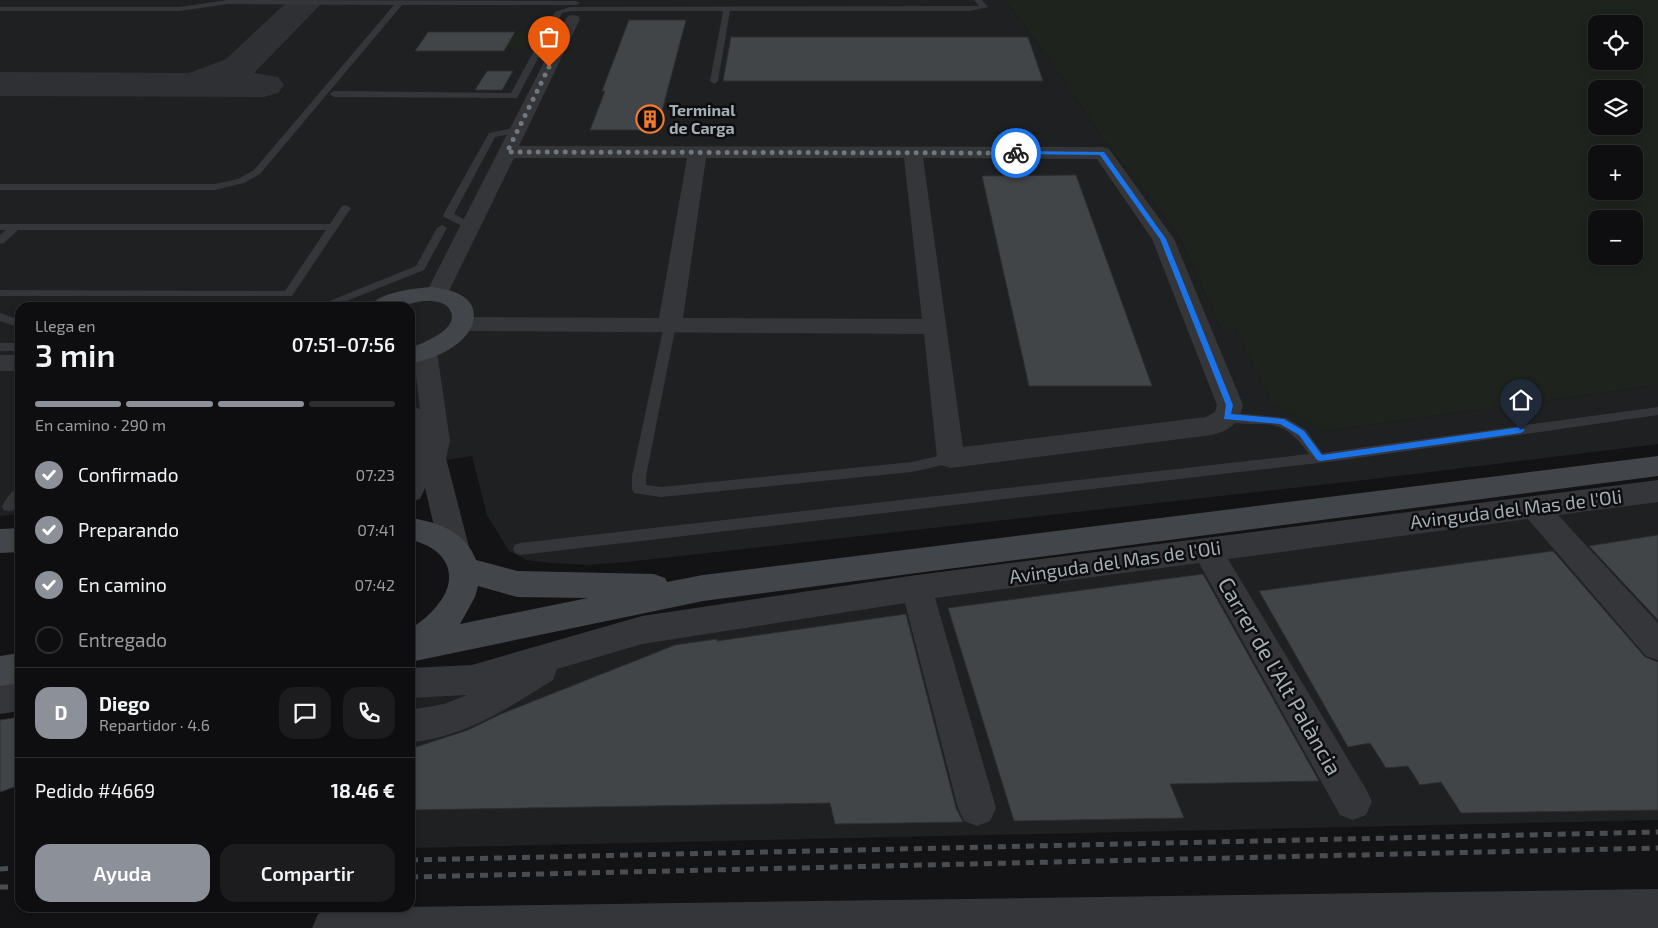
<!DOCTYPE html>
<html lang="es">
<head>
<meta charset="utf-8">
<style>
	body { margin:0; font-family:"Exo 2",sans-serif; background:#1c1c1e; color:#f1f3f6; height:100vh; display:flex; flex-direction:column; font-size:19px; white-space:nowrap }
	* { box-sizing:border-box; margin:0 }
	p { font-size:16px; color:#9b9c9f }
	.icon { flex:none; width:28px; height:28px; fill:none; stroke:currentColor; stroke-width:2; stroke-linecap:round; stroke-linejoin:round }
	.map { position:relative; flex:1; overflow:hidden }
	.sheet { position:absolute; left:15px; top:302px; width:400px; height:610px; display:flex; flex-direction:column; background:#0e0e10; border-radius:15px; box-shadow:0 2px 8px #0003,0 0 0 1px #2e2e30 }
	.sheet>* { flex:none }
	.fabs { position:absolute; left:1588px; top:15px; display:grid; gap:10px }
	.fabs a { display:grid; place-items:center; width:55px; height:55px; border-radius:10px; background:#0e0e10; box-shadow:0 2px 8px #0003,0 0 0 1px #2e2e30; font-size:25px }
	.pin { position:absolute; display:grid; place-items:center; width:42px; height:42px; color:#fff; margin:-51px -21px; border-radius:50% 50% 50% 0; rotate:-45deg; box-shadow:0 0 5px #0007 }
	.pin .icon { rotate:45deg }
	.courier { position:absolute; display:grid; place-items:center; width:50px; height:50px; margin:-25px; border:4px solid #1a73e8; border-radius:50%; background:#fff; color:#222; box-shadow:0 1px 6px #0007 }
	.summary em { font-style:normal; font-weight:600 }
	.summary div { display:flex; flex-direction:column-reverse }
	.summary { display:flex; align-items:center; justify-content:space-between; height:85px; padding:0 20px }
	h1 { font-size:32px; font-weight:600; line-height:38px }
	.bar { display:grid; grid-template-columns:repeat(4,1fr); gap:8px 5px; align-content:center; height:60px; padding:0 20px }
	.bar i { height:6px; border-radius:4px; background:#2e2e30 }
	.bar .selected { background:#8c9099 }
	.bar p { grid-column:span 4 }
	.line { display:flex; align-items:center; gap:12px; padding:0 20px; border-top:1px solid #2e2e30 }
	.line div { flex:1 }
	.round { display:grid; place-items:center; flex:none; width:52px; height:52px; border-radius:15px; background:#1c1c1e }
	ol { padding:0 20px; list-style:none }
	li { display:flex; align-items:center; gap:15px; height:55px }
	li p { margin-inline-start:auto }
	li .icon { padding:5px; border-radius:50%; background:#8c9099; color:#fff; stroke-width:4 }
	li:last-child { color:#9b9c9f }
	li i { width:28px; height:28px; border:2px solid #2e2e30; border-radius:50% }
	.cta { display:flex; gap:10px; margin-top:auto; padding:10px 20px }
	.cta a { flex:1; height:58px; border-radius:15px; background:#8c9099; color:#fff; font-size:20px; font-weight:600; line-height:58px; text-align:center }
	.cta a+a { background:#1c1c1e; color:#f1f3f6 }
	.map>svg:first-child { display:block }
</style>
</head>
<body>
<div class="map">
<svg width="1658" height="928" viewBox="0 0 1658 928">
	<rect width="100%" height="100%" fill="#131315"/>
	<g fill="#1f2022">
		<path d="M0,0H1005L1044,52L1104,140L1178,234L1221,329H1235L1273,405L1325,431L1658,385V444L1365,480L626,562L587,565L551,563L527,560L509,551L487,515L472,456L410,466V308H20V514L0,516Z"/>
		<path d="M1658,494V820L410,848V684L671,617Z"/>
	</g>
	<g fill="#1e241d" fill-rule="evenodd">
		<path d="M1005,0H1658V385L1325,431L1273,405L1235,329H1221L1178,234L1104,140L1044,52ZM1596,24H1634V61H1596ZM1596,89H1634V126H1596ZM1596,154H1634V191H1596ZM1596,219H1634V256H1596Z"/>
		<path d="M515,32H534L525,49H505Z"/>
	</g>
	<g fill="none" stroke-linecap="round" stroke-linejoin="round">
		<path fill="#2e3033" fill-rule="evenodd" d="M289,0H325L254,73L278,77L284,85L278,93L264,97L0,96V72L189,73L226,59Z"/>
	</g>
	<g fill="#424548" stroke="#2d2e31">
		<path d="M629,20H686L657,130H590L605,91H602Z"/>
		<path d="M428,32H515L504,51H415Z"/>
		<path d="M731,37H1028L1043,81H723Z"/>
		<path d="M487,71H513L502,90H475Z"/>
		<path d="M1076,175L1152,386H1029L982,176Z"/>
		<path d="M1658,535V620L1589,546Z"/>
		<path d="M1553,551L1645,657L1658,662V810L1461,813L1441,782L1420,785L1408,766L1386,768L1370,743L1348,747L1259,591Z"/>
		<path d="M1203,574L1319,781L1170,784L1184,818L1014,821L948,608Z"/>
		<path d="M906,614L956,808L963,822L835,824L830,803L410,810V749L468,730L501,714L675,645L717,639V641Z"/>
		<path d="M20,717V785L0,792V720Z"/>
	</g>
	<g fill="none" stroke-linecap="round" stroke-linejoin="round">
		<g fill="#34363a" fill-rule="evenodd">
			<path d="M227,0L576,1L580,3L576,5H402L260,174L244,183L215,190H0V184H215L238,179L254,170L394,5L228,4L180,11H0V7H180Z"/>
			<path d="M974,0H982L988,7L970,11H730L718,81L714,84L710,81L723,11H570L562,13L517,98L334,97L330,94L334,91L511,93L555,12L570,7L979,6Z"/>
			<path d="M518,127L521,128V132L495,137L454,214L474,224L475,226L474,228H466L444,217L443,215L489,133Z"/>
			<path d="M346,205L351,208L292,296H0V290L285,291L326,230H18L4,243L0,244V235L6,230H0V224H330L342,206Z"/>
			<path d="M442,225L447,228L424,270L329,308H312L416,266L437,228Z"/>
			<path d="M0,313L20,320V328L0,321Z"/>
			<path d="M670,321L676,325L646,476V485L661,487L912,462L951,453L956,454L958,458L956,462L912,472L661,497L634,493L632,489V476L664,325Z"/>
			<rect x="0" y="343" width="20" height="8"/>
			<path d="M1658,407V415L1344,460L520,555L515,553L513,549L515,545L520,543L1309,454C1277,409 1265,432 1222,420L1220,417L1222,414L1227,412L1286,418L1306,430L1322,453Z"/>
			<path d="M20,487C20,498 20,515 4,510L2,506C6,499 12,489 20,487Z"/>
		</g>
		<g fill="#34363a" fill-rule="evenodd">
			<path d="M573,15L578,16L580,19L519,146L1102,147L1109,149L1174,239L1243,405C1238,424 1231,430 1212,435L951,468L941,465L937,458L924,334L462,331L454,329L450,324L454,319L462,317L659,318L687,158H514L447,295L444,300L436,302L428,300L425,295L566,19L568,16ZM706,158H904L922,319L683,318ZM923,158L1097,159L1152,239L1217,405L1215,412L1206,417L963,447Z"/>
			<path d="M425,344L434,346L437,352L450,441L446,458L469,547L465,555L454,559L443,555L439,547L425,488L420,499L410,502V406L420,409L413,352L416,346Z"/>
			<rect x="0" y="355" width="20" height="16"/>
			<path d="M1658,480V502L1558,515L1658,623V660L1646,656L1528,519L1228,559L1366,789L1372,802L1366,815L1353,820L1340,815L1199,563L935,598L996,808L990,821L977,826L964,821L958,808L905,603L642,644L557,669L553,680C508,708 464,738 410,742V710L444,704L467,695L410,698V668L472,665L642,616L917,575Z"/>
			<path d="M20,681V711L0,714V684Z"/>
			<path d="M1658,889V928H312L318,914L332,908Z"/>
		</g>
		<g fill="#42464a" fill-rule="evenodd">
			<path d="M433,287C442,289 451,290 459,294C483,306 475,331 457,344C443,355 426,360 410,364V348C423,343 461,329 450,310C447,304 440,302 433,301C421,300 411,304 399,307C390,309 377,308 368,308C378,292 415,288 433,287Z"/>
			<path d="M1658,456V476L703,601L410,662V629C421,622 432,613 439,603C462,573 443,546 410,540V518C438,522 465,531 476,560L517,571L654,574L665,578L667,582L703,575ZM478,586L517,597L588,598L460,624L475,597Z"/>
			<path d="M20,528V552L0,553V529Z"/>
			<path d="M20,653V683L0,686V656Z"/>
		</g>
		<g stroke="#494d51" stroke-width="5" stroke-dasharray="8 6" stroke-linecap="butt">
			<path d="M410,860L1658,832"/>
			<path d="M0,869L20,868"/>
			<path d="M410,877L1658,848"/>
			<path d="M0,887H20"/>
		</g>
	</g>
	<path fill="#1a73e8" d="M1016,151L1104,152L1166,239L1233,405L1231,414L1284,419L1304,431L1322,455L1521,427L1525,430L1521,433L1320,461L1317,460L1299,435L1280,424L1224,419L1226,405L1160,239L1100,155L1014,154Z"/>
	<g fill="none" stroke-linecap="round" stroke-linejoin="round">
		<path stroke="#71787d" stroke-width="5" stroke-dasharray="0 9" d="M549,67L507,152L1016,153"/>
	</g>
	<defs>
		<g id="building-ring" transform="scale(1.4375)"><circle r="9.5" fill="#0e0e10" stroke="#f17a2f" stroke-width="1.5"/><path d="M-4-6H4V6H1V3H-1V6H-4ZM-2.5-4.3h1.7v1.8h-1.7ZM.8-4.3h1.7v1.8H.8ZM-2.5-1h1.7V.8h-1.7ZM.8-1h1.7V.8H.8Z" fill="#f17a2f"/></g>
	</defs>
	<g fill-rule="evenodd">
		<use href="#building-ring" x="650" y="119"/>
	</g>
	<g text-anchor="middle" stroke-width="5" stroke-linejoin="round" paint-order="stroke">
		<g font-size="16" font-weight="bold" fill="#a4aeb5" stroke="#0e0e10" text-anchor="start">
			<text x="669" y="116">Terminal<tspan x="669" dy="18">de Carga</tspan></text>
		</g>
		<g font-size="19" fill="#a4aeb5" stroke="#0e0e10">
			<text transform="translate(1516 509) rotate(-7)" y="7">Avinguda del Mas de l'Oli</text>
			<text transform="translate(1115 562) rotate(-8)" y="7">Avinguda del Mas de l'Oli</text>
		</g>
		<g font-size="22" fill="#a4aeb5" stroke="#0e0e10">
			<text transform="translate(1280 676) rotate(60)" y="8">Carrer de l'Alt Palància</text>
		</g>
	</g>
</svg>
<div class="fabs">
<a><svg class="icon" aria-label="locate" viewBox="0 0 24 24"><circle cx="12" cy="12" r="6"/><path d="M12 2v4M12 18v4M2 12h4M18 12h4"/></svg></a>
<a><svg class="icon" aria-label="layers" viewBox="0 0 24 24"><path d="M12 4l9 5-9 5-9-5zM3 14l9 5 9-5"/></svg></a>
<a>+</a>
<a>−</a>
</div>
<div class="pin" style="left:549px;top:67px;background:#ea580c"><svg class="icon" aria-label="bag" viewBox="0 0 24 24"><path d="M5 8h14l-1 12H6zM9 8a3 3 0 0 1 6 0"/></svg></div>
<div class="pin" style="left:1521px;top:430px;background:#1f2937"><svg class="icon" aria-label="home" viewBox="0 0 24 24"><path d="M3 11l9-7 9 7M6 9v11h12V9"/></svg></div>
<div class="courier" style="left:1016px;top:153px"><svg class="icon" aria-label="bike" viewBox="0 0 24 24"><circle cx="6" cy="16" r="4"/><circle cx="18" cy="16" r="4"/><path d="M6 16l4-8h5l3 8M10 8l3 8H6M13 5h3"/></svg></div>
<section class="sheet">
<div class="summary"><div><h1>3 min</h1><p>Llega en</p></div><em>07:51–07:56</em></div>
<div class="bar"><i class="selected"></i><i class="selected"></i><i class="selected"></i><i></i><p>En camino · 290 m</p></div>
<ol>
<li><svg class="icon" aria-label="check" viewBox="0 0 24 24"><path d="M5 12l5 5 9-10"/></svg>Confirmado<p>07:23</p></li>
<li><svg class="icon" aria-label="check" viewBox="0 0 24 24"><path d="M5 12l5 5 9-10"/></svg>Preparando<p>07:41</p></li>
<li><svg class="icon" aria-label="check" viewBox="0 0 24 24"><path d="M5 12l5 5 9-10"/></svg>En camino<p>07:42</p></li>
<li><i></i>Entregado</li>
</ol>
<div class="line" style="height:90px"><b class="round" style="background:#8c9099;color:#fff">D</b><div><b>Diego</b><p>Repartidor · 4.6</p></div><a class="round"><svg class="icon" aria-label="chat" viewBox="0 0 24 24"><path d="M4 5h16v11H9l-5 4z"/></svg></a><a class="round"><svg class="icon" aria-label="phone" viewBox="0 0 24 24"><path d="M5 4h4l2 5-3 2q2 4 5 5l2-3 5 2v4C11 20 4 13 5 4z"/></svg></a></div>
<div class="line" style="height:65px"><div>Pedido #4669</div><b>18.46 €</b></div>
<div class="cta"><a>Ayuda</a><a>Compartir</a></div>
</section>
</div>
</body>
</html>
